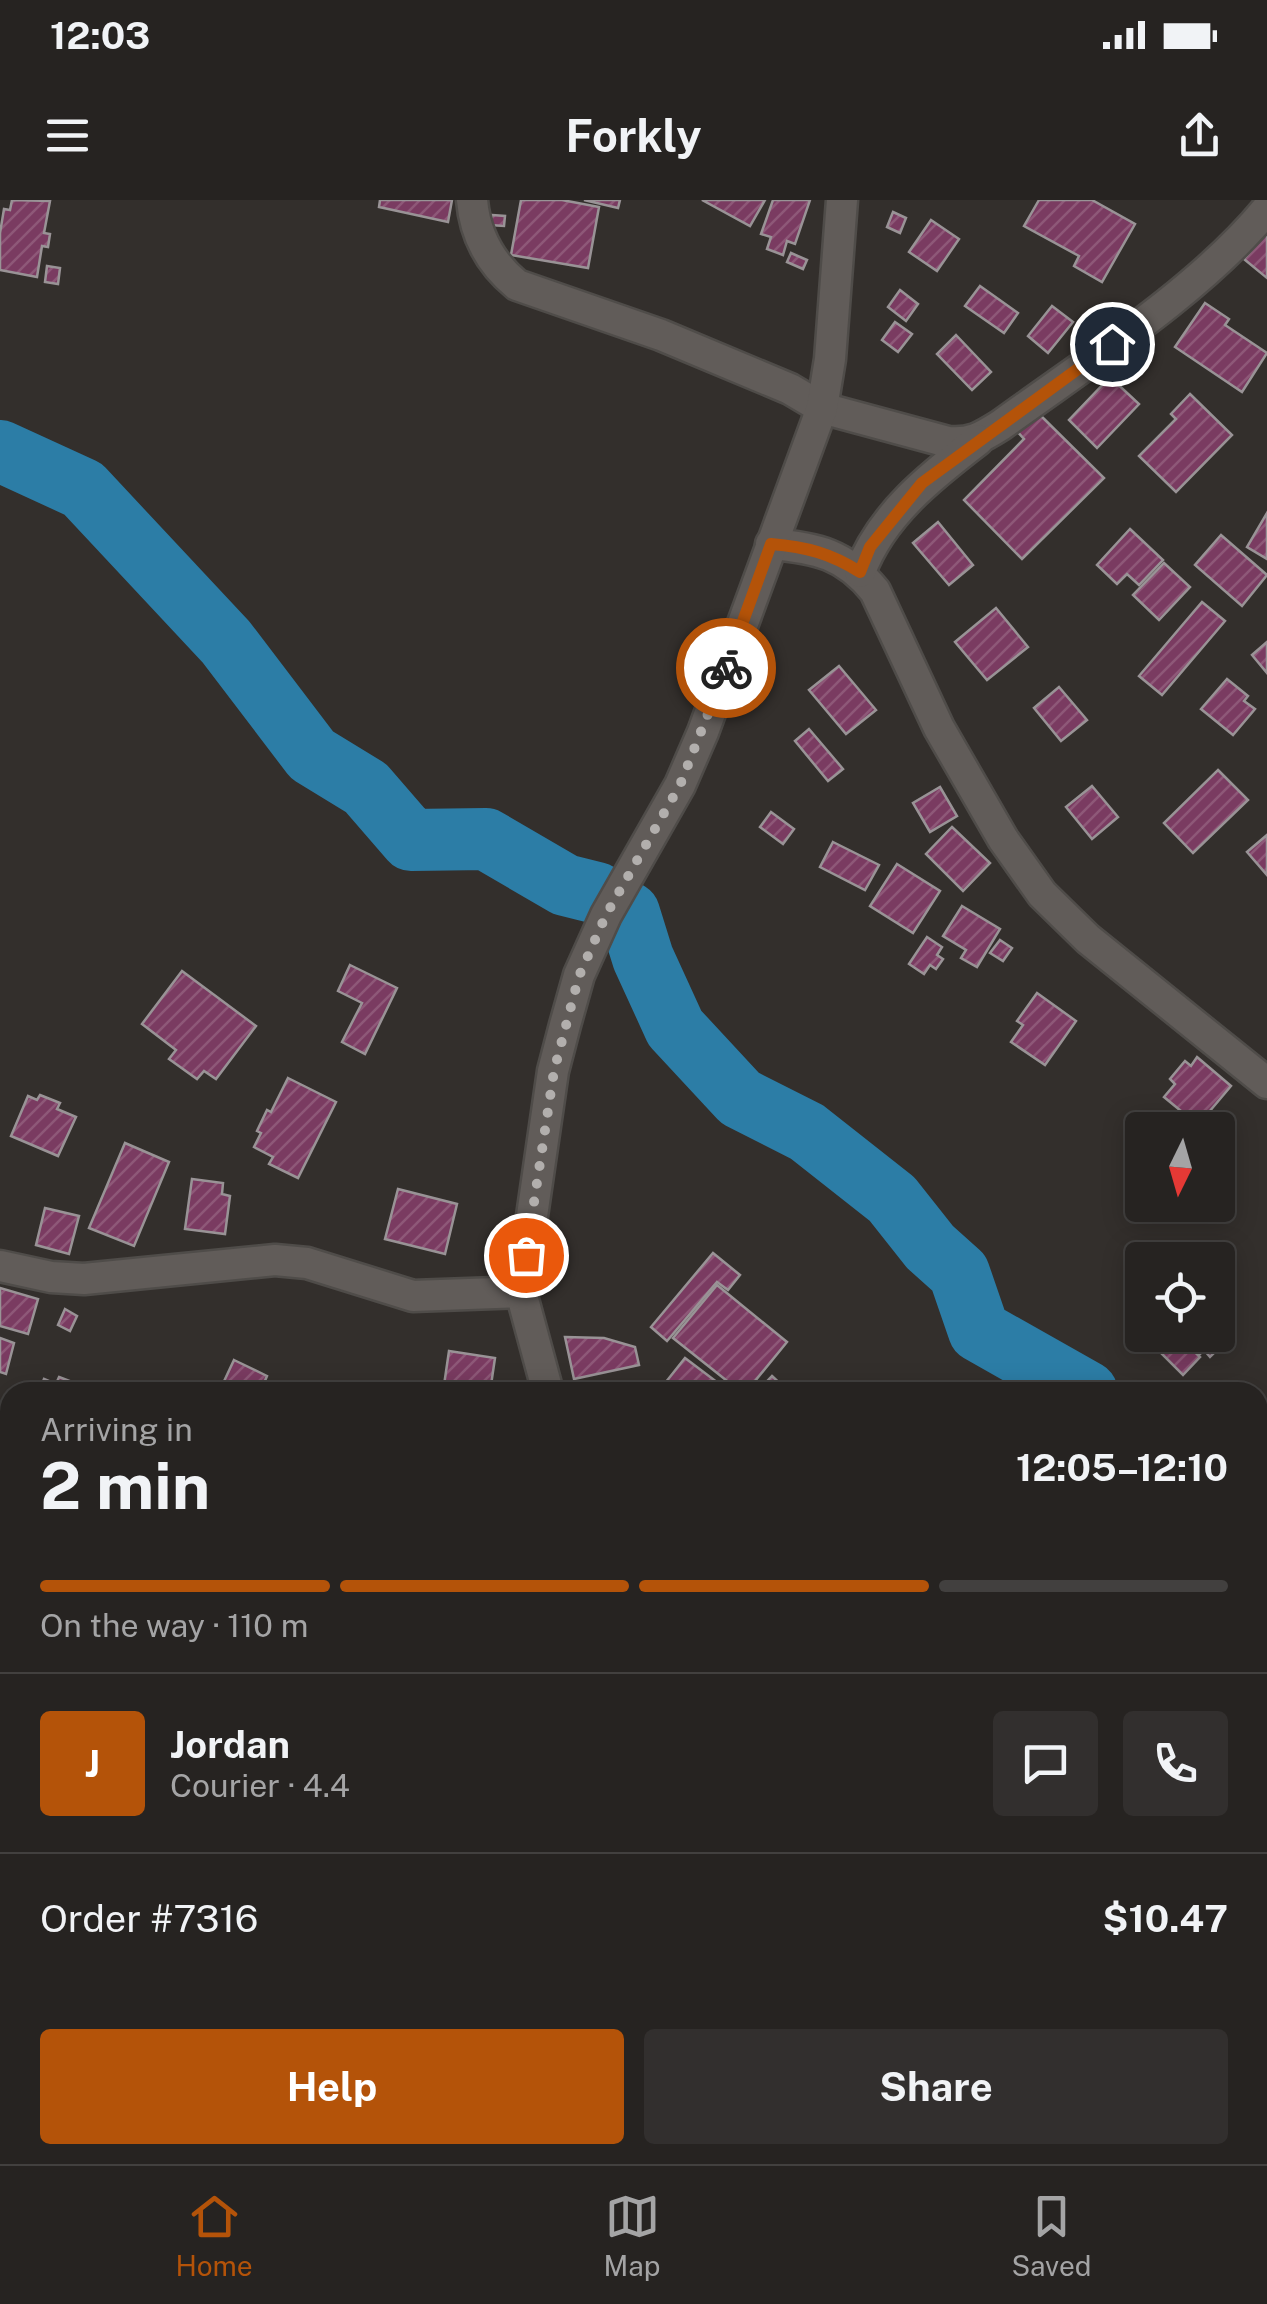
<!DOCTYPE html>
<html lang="en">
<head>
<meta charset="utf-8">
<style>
	body { margin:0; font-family:"Public Sans",sans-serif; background:#322f2e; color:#f1f3f6; height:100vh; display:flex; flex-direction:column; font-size:38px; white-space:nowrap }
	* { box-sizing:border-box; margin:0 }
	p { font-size:32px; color:#a4a4a5 }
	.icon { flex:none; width:55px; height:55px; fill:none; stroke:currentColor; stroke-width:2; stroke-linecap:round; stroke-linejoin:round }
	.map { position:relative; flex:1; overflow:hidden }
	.details { position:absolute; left:0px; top:1182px; width:1268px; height:782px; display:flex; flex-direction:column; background:#262321; border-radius:30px 30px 0 0; box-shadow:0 5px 25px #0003,0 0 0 2px #42403f }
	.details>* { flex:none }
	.needle { width:65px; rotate:185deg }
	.fabs { position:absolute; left:1125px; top:912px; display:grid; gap:20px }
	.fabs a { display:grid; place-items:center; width:110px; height:110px; border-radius:10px; background:#262321; box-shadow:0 5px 25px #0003,0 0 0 2px #42403f; font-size:50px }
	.pin { position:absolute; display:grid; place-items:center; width:85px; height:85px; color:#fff; margin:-42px; border:5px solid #fff; border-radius:50%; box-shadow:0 2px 10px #0007 }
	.courier { position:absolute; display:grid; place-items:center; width:100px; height:100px; margin:-50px; border:8px solid #b45309; border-radius:50%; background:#fff; color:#222; box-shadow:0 2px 12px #0007 }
	.headline em { font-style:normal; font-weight:700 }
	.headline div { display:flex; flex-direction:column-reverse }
	.headline { display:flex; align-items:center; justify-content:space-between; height:170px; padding:0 40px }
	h1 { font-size:65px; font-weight:700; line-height:75px }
	.bar { display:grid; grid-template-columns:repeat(4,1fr); gap:15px 10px; align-content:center; height:120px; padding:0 40px }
	.bar i { height:12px; border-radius:8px; background:#42403f }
	.bar .active { background:#b45309 }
	.bar p { grid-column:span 4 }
	.line { display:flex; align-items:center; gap:25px; padding:0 40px; border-top:2px solid #42403f }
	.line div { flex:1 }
	.round { display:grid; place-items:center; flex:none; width:105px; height:105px; border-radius:10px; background:#322f2e }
	.primary-button { display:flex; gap:20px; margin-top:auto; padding:20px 40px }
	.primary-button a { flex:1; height:115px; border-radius:10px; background:#b45309; color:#fff; font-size:40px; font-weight:700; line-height:115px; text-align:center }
	.primary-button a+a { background:#322f2e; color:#f1f3f6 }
	.status { display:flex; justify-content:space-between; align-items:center; height:70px; padding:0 50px; background:#262321; direction:ltr }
	.status svg { height:28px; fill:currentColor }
	header { display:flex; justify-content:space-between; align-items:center; height:130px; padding:0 40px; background:#262321; font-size:45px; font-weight:700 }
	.dock { display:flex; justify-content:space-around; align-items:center; height:140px; border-top:2px solid #42403f; background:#262321; font-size:28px; color:#a4a4a5 }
	.dock a { display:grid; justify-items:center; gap:5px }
	.dock .active { color:#b45309 }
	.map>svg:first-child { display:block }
</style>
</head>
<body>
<div class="status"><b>12:03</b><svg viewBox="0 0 49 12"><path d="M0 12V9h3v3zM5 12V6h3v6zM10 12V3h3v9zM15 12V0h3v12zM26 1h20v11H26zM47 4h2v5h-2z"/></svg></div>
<header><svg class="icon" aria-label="menu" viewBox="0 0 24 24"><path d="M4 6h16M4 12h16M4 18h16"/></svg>Forkly<svg class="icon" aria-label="share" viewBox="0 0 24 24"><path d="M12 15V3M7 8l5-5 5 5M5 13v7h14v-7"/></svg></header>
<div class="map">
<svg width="1267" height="1964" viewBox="0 0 1267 1964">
	<defs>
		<pattern id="building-hatch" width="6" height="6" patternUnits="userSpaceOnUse" patternTransform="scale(2.5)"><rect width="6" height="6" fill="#7a3b61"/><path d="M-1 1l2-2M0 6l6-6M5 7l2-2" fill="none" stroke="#8e5878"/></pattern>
	</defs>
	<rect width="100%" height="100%" fill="#332f2c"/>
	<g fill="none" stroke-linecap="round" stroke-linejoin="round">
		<g stroke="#2c7da6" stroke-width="62">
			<path d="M0,251L83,289L226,442L312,555L366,588L411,640L486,639L565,685L597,693L629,713L643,758L675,828L740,898L807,932L892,999L930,1047L959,1073L979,1131L1087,1192"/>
			<path d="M1258,1333L1267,1339"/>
		</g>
	</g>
	<g fill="url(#building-hatch)" stroke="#999396" stroke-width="2.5">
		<path d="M12,0L50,1L44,33L50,34L48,47L42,46L37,77L0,70V33L4,9L10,10Z"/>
		<path d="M380,0H452L448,22L379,7Z"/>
		<path d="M521,0H562L599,7L588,68L511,55Z"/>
		<path d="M584,0H620L618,8Z"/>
		<path d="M702,0H765L750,26Z"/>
		<path d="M773,0H810L795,44L787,41L783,55L767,49L771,37L761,34Z"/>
		<path d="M1039,0H1092L1135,24L1102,82L1074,66L1079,56L1024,26Z"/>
		<path d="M893,12L906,18L900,33L887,27Z"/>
		<path d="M492,15L505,16L504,26L490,25Z"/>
		<path d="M931,20L959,39L937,71L909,52Z"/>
		<path d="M1267,32V78L1244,59Z"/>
		<path d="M791,53L807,60L803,69L787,62Z"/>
		<path d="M47,66L60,68L58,84L45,82Z"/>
		<path d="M980,86L1018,113L1004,133L965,106Z"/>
		<path d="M900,90L918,104L906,121L888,107Z"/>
		<path d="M1205,103L1229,119L1225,125L1267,153L1242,192L1175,147Z"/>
		<path d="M1052,106L1073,122L1048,153L1028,136Z"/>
		<path d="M895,122L912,134L898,152L882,140Z"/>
		<path d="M956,135L991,172L972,190L937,154Z"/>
		<path d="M1110,177L1139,204L1097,248L1069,220Z"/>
		<path d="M1190,194L1232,235L1176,292L1139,256L1176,219L1171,214Z"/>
		<path d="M1034,209L1104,278L1022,359L964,300L1024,239L1015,229Z"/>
		<path d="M1267,313V359L1247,347Z"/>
		<path d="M938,322L973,365L949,385L913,343Z"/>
		<path d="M1130,329L1163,360L1139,385L1127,374L1117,384L1097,365Z"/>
		<path d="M1221,335L1267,375L1242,406L1195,365Z"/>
		<path d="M1164,363L1190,387L1159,420L1133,395Z"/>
		<path d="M1202,402L1225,421L1162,495L1139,476Z"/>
		<path d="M996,408L1028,447L987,480L955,442Z"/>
		<path d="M1267,442V473L1252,455Z"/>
		<path d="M839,466L876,510L846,534L809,490Z"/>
		<path d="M1227,479L1248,496L1244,501L1255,509L1233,535L1201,509Z"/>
		<path d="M1059,487L1087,520L1061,541L1034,508Z"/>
		<path d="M809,529L843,569L828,581L795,541Z"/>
		<path d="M1218,570L1248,600L1193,653L1164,623Z"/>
		<path d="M1092,586L1118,617L1092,639L1066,607Z"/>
		<path d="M940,587L957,616L930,632L913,603Z"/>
		<path d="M771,612L794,629L783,644L760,627Z"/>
		<path d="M952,627L990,663L963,691L926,654Z"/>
		<path d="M1267,635V675L1247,652Z"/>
		<path d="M833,642L879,665L865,690L820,667Z"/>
		<path d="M897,664L940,691L913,733L870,706Z"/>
		<path d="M962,706L1000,729L977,767L961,758L966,750L943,736Z"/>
		<path d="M927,737L942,747L937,755L943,759L936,769L930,765L924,774L909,764Z"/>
		<path d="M1000,740L1012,748L1003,761L990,753Z"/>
		<path d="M350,765L397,788L365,854L342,842L362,803L338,791Z"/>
		<path d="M182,771L256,826L216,879L204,871L197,879L169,859L176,850L142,824Z"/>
		<path d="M1037,793L1076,821L1045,865L1011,842L1023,825L1017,821Z"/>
		<path d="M1197,857L1231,886L1198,925L1164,897L1175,884L1170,879L1185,861L1191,866Z"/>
		<path d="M288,878L336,902L298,978L269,964L273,957L254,947L261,933L257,931L267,910L271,912Z"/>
		<path d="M40,895L60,903L57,909L76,917L58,956L11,936L28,896L37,900Z"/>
		<path d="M125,943L169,962L134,1046L89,1028Z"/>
		<path d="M192,979L223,983L222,994L230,996L225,1034L185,1029Z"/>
		<path d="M398,989L457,1004L445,1054L385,1039Z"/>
		<path d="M45,1008L79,1016L69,1054L36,1045Z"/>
		<path d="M713,1053L740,1075L728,1090L717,1082L667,1141L651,1127Z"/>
		<path d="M717,1085L787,1142L746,1192H741L673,1138Z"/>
		<path d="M0,1088L38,1099L28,1134L0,1126Z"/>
		<path d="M65,1109L77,1116L70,1131L58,1125Z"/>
		<path d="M1218,1129L1221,1133L1215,1139L1222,1145L1210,1157L1204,1150L1199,1155L1179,1136L1218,1135Z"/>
		<path d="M1177,1135L1200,1157L1183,1175L1160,1152Z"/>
		<path d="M565,1137L604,1138L635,1147L639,1165L574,1179Z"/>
		<path d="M0,1138L14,1143L6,1174L0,1172Z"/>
		<path d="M449,1151L495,1158L490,1192H443Z"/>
		<path d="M685,1158L730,1192H658Z"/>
		<path d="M234,1160L267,1176L264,1183L284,1192H219Z"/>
		<path d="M772,1176L789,1192H757Z"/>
		<path d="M59,1177L96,1191V1192H39L44,1179L56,1184Z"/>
		<path d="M3,1372L10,1374V1435L0,1433Z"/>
		<path d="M1258,1625L1267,1632L1258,1648Z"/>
		<path d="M1267,1665V1687L1258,1679Z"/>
		<path d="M0,1771H10V1830L0,1829Z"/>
		<path d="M950,1955H982L986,1958L992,1955L1002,1964H942Z"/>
		<path d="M1049,1955H1075L1068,1964H1061Z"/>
		<path d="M1131,1955H1155L1157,1956L1152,1964H1125Z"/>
	</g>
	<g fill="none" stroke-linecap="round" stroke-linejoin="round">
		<g stroke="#4f4c49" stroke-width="35">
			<g id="minor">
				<path d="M472,0C475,35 490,63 517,85L661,135L790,189L822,208L948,242C971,244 982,237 1001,225C1086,163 1201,90 1267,9"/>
				<path d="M771,344C817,348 845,354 875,391L939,528L1003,639L1042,694L1088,739L1267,883"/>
				<path d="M860,372C881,315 931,276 978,240"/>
				<path d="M0,1066L51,1077L84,1079L275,1060L307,1063L413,1096L521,1092"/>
				<path d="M548,1192L521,1092L553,871L565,825L579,775L606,715L680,585L703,532L822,208L830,159L842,0"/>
				<path d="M0,1487H10"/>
				<path d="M0,1941H10"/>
				<path d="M635,1955L750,1964"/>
				<path d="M779,1964L823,1955"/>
			</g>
		</g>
		<use href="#minor" stroke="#615c59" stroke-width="30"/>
	</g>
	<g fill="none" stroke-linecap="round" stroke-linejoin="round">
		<path stroke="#b2afad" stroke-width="10" stroke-dasharray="0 18" d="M526,1055L554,871L579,776L606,715L680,585L726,468"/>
		<path stroke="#b45309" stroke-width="12" d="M726,468L771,344C806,347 830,353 860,372L870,347L922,283L1112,144"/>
	</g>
</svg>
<div class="fabs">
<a><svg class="needle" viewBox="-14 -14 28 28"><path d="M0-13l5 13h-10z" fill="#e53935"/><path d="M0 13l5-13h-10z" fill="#a4a4a5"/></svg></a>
<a><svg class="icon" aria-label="locate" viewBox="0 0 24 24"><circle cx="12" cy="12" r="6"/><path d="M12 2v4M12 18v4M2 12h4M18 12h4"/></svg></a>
</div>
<div class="pin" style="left:526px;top:1055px;background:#ea580c"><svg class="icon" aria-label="bag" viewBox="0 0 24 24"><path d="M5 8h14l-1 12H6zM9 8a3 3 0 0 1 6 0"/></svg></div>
<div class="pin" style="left:1112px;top:144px;background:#1f2937"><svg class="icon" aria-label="home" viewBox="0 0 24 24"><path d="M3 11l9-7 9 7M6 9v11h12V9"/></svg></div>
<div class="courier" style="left:726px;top:468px"><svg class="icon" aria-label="bike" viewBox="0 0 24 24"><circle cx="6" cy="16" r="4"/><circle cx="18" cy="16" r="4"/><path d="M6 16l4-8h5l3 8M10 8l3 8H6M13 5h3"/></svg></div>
<section class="details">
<div class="headline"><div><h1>2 min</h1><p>Arriving in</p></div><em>12:05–12:10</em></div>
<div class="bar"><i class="active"></i><i class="active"></i><i class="active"></i><i></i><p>On the way · 110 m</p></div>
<div class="line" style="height:180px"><b class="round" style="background:#b45309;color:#fff">J</b><div><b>Jordan</b><p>Courier · 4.4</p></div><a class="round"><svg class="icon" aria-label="chat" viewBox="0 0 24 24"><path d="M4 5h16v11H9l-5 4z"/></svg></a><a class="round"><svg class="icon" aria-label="phone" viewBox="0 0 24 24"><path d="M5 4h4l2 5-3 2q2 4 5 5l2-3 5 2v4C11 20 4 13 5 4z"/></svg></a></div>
<div class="line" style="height:130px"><div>Order #7316</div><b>$10.47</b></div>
<div class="primary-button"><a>Help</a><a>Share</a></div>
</section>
</div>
<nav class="dock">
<a class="active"><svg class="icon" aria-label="home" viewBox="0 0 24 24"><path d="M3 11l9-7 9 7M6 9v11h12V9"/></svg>Home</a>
<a><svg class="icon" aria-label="map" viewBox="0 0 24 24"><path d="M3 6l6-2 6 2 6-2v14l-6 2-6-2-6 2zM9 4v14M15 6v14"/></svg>Map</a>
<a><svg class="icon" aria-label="saved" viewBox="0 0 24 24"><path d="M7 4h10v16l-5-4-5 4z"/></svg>Saved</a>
</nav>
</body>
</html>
